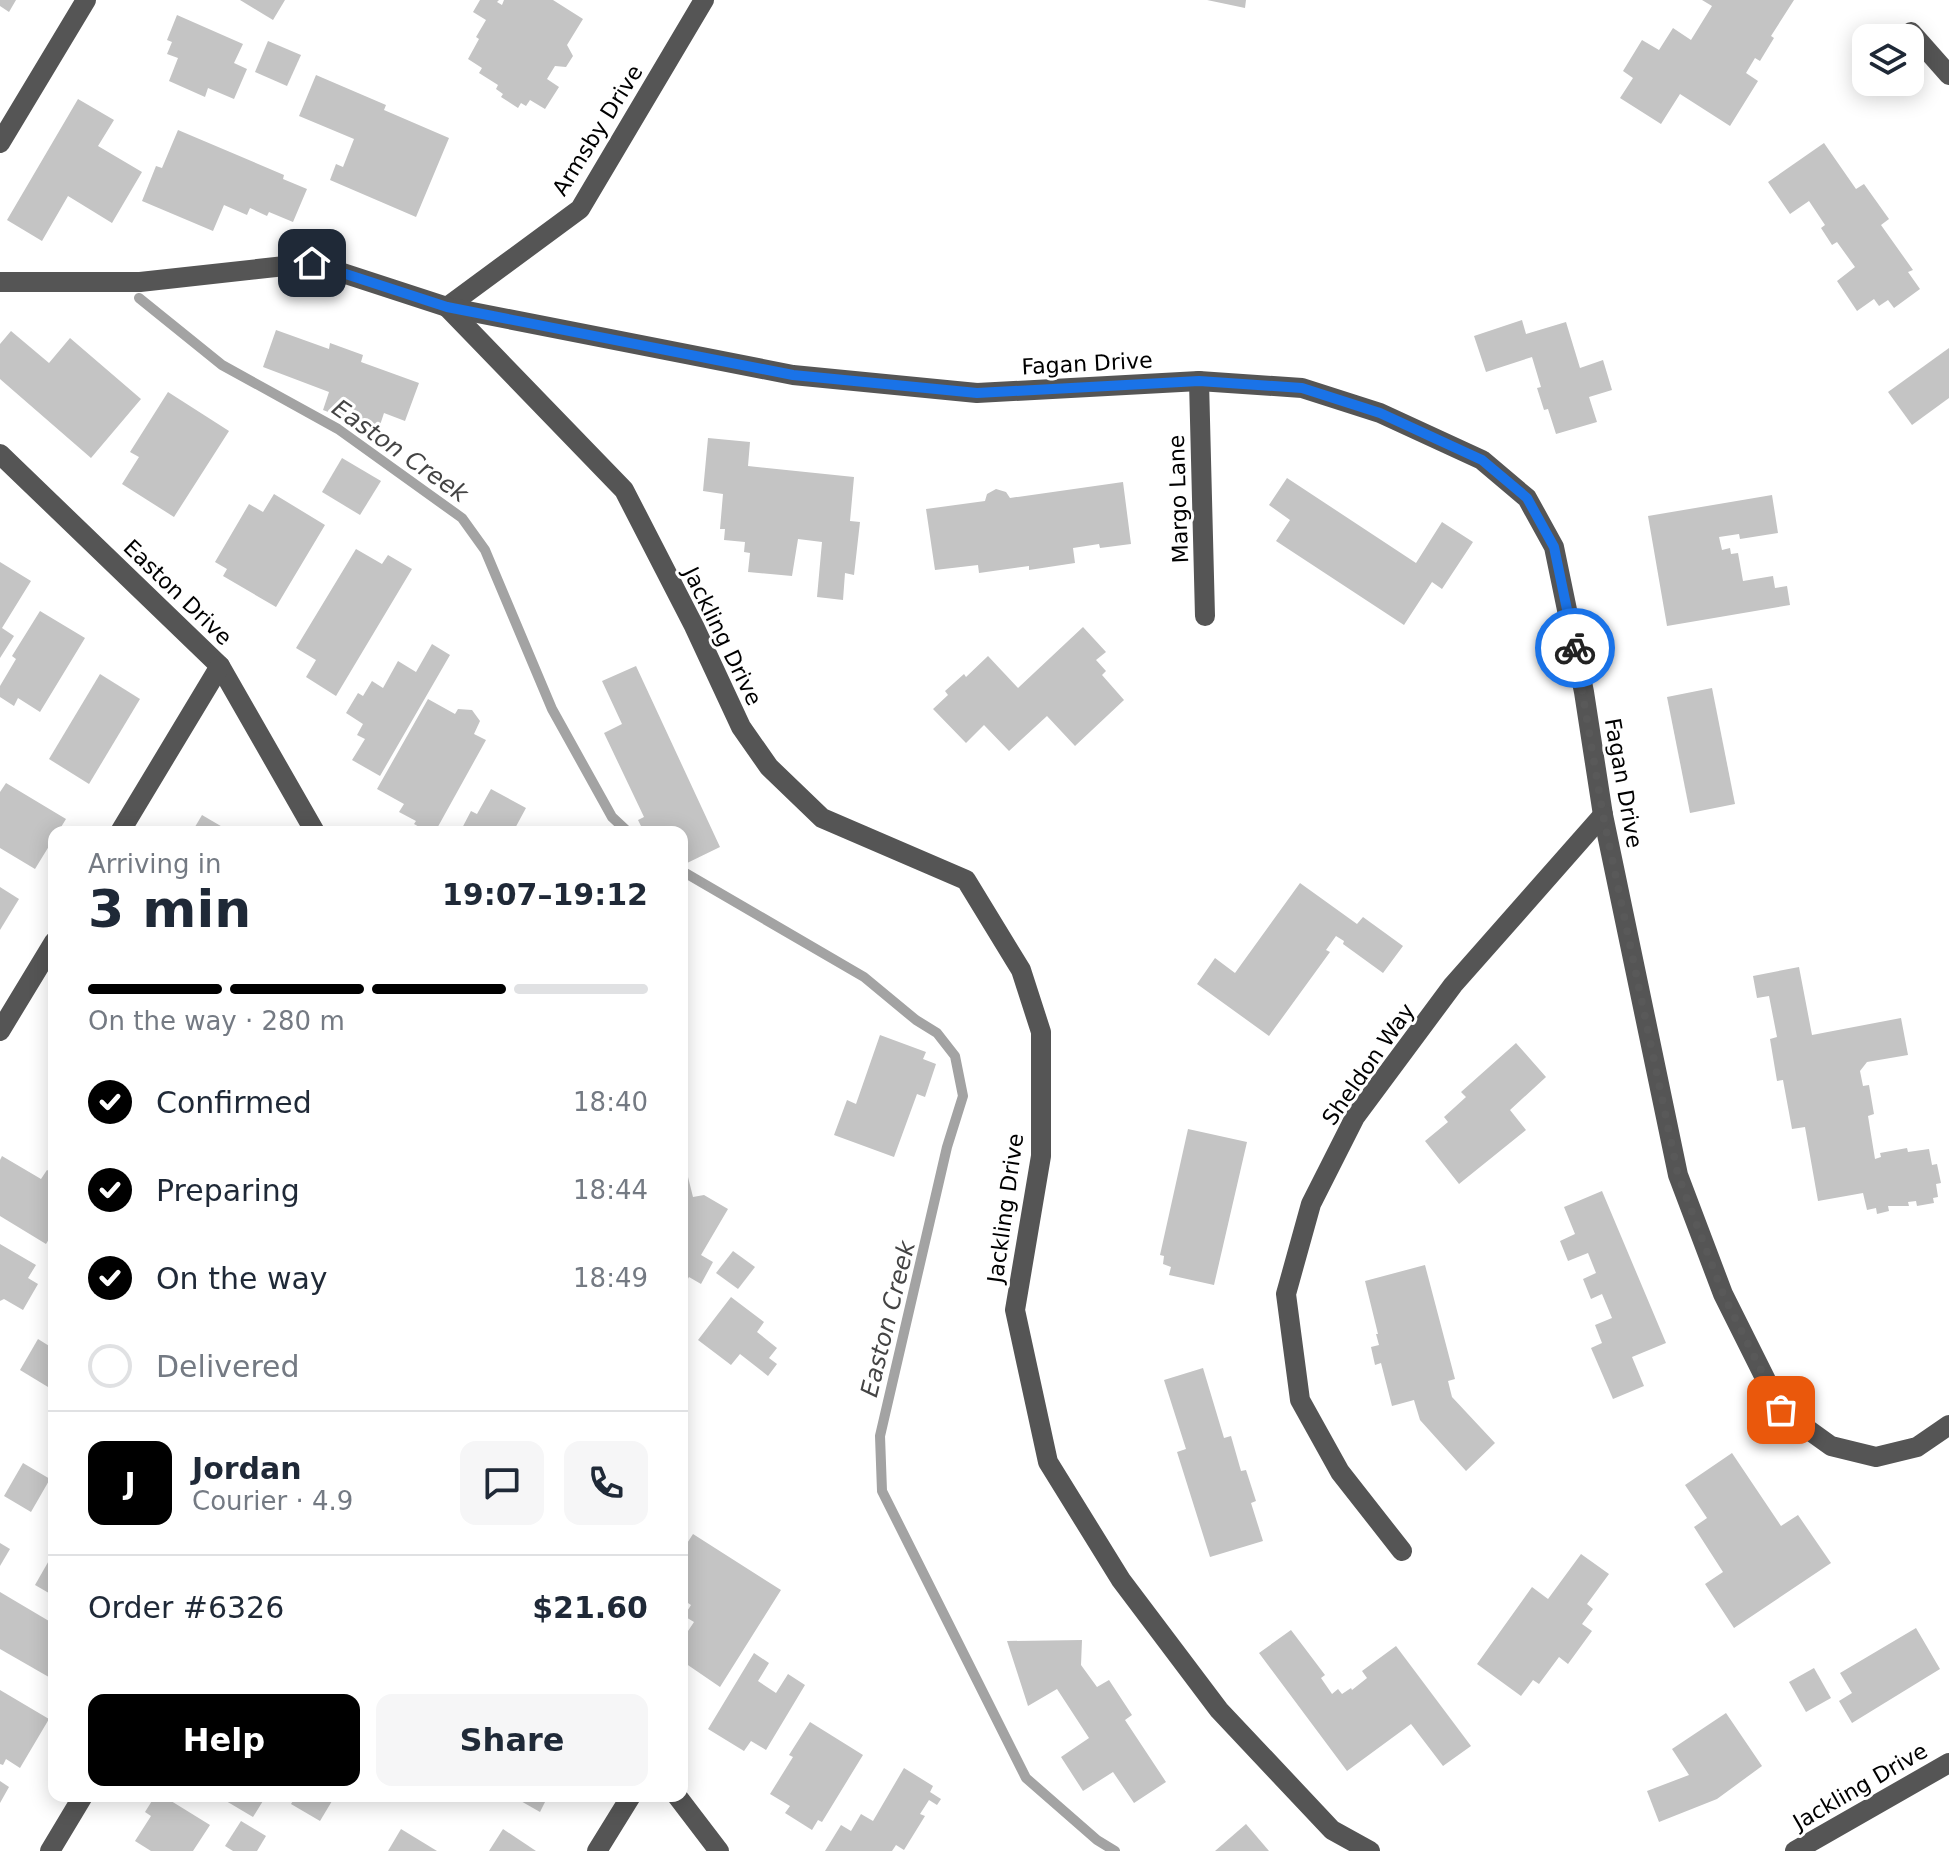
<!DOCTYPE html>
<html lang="en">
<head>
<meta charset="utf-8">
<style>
	body { margin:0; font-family:"DejaVu Sans",sans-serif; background:#f6f6f7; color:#1f2937; height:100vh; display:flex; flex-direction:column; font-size:30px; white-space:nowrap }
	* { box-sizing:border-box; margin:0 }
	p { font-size:26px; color:#747a83 }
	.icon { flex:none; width:44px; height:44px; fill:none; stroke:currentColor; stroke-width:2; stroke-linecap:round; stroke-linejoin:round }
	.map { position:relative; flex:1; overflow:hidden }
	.sheet { position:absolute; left:48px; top:826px; width:640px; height:976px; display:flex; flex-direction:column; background:#fff; border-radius:16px; box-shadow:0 4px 20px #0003 }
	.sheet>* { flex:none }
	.tools { position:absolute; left:1852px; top:24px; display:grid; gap:16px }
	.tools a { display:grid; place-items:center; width:72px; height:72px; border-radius:16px; background:#fff; box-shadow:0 4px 20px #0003; font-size:40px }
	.pin { position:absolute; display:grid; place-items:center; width:68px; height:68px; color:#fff; margin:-34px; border-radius:16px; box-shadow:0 4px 12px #0006 }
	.courier { position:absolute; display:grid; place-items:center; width:80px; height:80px; margin:-40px; border:6px solid #1a73e8; border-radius:50%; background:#fff; color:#222; box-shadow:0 2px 10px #0007 }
	.headline em { font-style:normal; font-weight:700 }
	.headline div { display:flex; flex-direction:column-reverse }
	.headline { display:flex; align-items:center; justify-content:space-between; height:136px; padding:0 40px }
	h1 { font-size:52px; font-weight:700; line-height:60px }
	.bar { display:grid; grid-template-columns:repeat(4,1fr); gap:12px 8px; align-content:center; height:96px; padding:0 40px }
	.bar i { height:10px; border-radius:6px; background:#e0e1e3 }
	.bar .current { background:#000 }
	.bar p { grid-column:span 4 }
	.line { display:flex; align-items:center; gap:20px; padding:0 40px; border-top:2px solid #e0e1e3 }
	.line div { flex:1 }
	.round { display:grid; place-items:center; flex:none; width:84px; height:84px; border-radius:16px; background:#f6f6f7 }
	ol { padding:0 40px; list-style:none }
	li { display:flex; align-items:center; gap:24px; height:88px }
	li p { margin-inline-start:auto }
	li .icon { padding:8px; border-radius:50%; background:#000; color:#fff; stroke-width:4 }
	li:last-child { color:#747a83 }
	li i { width:44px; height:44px; border:4px solid #e0e1e3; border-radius:50% }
	.action { display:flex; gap:16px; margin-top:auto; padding:16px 40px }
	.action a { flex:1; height:92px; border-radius:16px; background:#000; color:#fff; font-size:32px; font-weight:700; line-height:92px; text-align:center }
	.action a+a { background:#f6f6f7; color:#1f2937 }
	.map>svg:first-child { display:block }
</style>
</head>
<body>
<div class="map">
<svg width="1949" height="1851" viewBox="0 0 1949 1851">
	<rect width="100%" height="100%" fill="#fff"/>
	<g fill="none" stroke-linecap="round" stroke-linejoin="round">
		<g stroke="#a3a3a3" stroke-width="10">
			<path d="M139,298L222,365L338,429L462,518L485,550L552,709L612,817L628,832"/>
			<path d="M682,871L864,977L916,1020L937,1033L955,1056L963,1096L947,1147L880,1436L882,1491L1026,1778L1097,1840L1115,1851"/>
		</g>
	</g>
	<g fill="#c4c4c4">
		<path d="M0,0H16L9,12L0,6Z"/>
		<path d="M240,0H285L273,20Z"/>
		<path d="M480,0H499L497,2L502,5L504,0H553L583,19L567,45L573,56L566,67L555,66L547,79L559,87L545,109L530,100L526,106L521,103L518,108L501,97L503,94L496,89L498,85L479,73L482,68L468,59L479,39L476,37L486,20L473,12Z"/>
		<path d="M1207,0H1246L1245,8Z"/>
		<path d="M1702,0H1794L1771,36L1774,38L1760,61L1755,58L1746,73L1758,81L1730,126L1680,94L1661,124L1620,98L1633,78L1623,71L1642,40L1659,50L1673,28L1691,40L1712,6Z"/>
		<path d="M177,15L243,44L234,63L247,69L234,99L208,88L205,97L169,81L178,58L167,54L172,42L167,40Z"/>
		<path d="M268,41L301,55L287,86L255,72Z"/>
		<path d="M316,75L386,105L384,110L449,138L416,217L330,180L336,164L343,167L354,139L299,116Z"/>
		<path d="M78,99L114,120L98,146L142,172L112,223L68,196L42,241L7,220Z"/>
		<path d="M178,130L284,175L283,179L307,189L293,222L269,212L267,216L250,208L247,215L224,205L213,231L142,201L156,166L162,168Z"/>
		<path d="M1824,143L1856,189L1864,184L1889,219L1881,225L1913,270L1908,272L1920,289L1894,308L1888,300L1879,306L1874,299L1857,311L1837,281L1855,267L1837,242L1832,245L1821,228L1825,225L1809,201L1790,214L1768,182Z"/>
		<path d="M1522,320L1526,334L1566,322L1580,368L1603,360L1612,390L1589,397L1597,422L1556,434L1548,409L1544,410L1537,388L1541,387L1532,357L1486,372L1474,336Z"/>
		<path d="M276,330L329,349L330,343L363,355L361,362L419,383L405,421L384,413L378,431L323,410L329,392L263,367Z"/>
		<path d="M11,331L49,363L70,338L141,399L91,458L0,379V344Z"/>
		<path d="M1949,348V398L1912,425L1888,392Z"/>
		<path d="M168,392L229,431L174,517L122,484L139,457L130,452Z"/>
		<path d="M708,438L750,442L748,466L854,477L850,521L860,522L854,575L845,573L843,600L817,597L822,542L798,539L792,576L748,572L750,553L744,552L745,542L724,540L725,529H720L723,494L703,491Z"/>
		<path d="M342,458L381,481L360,515L322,492Z"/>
		<path d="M1287,478L1416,563L1442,522L1473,542L1442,589L1432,582L1404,625L1276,541L1290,520L1269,505Z"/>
		<path d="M1123,482L1131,544L1100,548L1099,544L1073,548L1075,563L1029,570V566L979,573L978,565L935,570L926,509L985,501L987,494L996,489L1006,492L1010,498Z"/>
		<path d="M274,494L325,525L276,607L223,576L227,569L215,562L249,504L263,512Z"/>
		<path d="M1772,495L1778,533L1740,539L1739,534L1719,537L1722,550L1730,548L1731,554L1738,553L1743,581L1773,576L1775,588L1787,586L1790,605L1667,626L1648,516Z"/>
		<path d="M356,549L382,564L388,555L412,569L336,696L306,677L316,660L296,648Z"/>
		<path d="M0,562L31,581L2,628L14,636L0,658Z"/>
		<path d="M40,611L85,638L40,712L18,698L14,706L0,697V686L16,659L12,656Z"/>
		<path d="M1083,627L1106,652L1096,660L1106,671L1102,675L1124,700L1075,746L1047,716L1009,751L984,725L966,743L933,709L948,695L945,691L964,674L966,677L988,656L1018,688Z"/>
		<path d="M432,644L450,655L380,776L352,760L365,739L357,735L363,724L346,713L358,693L363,696L372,681L383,688L398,661L416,672Z"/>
		<path d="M636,666L720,847L683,865L682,832H644L638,820L644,817L604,733L622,724L602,681Z"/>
		<path d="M100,674L140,699L89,784L49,759Z"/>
		<path d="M1712,688L1735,804L1690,813L1667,697Z"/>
		<path d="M428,699L455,714L458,709L472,710L480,721L474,734L486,740L435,832H428L414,824L416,821L399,812L404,804L377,789Z"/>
		<path d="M6,783L66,819L58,832H54V838L35,869L0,848V792Z"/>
		<path d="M491,789L526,808L513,832H460L471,811L477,814Z"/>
		<path d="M202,815L231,832H192Z"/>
		<path d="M1300,883L1357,924L1363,917L1403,946L1383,973L1343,944L1344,941L1336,936L1326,950L1330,952L1269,1036L1197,984L1215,958L1235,973Z"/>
		<path d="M0,887L19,899L0,930Z"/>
		<path d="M1799,967L1812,1035L1901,1018L1908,1055L1867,1062L1860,1071L1863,1086L1869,1085L1874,1114L1868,1116L1875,1159L1881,1157L1880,1153L1907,1148L1908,1152L1929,1149L1932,1165L1937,1164L1941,1183L1936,1184L1938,1197L1933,1198L1934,1203L1917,1206L1916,1201L1908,1202L1909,1206H1888L1889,1211L1877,1214L1876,1208L1867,1210L1863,1193L1818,1201L1805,1127L1792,1129L1783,1080L1777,1081L1770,1039L1777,1037L1769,996L1757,998L1753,976Z"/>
		<path d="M880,1035L926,1052L923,1059L936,1064L925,1097L917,1094L894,1157L834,1135L847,1100L856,1104Z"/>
		<path d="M1516,1043L1546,1077L1510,1110L1526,1130L1459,1184L1425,1141L1448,1122L1444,1117L1466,1097L1461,1092Z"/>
		<path d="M1188,1129L1247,1142L1214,1285L1169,1275L1171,1267L1163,1264L1164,1256L1160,1255Z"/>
		<path d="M2,1156L41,1179L47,1170L54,1174V1231L46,1244L0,1216V1160Z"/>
		<path d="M688,1177L693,1197L704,1195L728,1209L701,1255L713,1262L701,1284L689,1277L682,1289V1179Z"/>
		<path d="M1602,1191L1666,1343L1632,1357L1644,1386L1613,1399L1591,1348L1602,1343L1595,1325L1612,1318L1602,1294L1591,1299L1583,1279L1596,1273L1588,1253L1568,1261L1560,1241L1575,1234L1564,1207Z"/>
		<path d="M0,1244L36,1265L28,1278L38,1284L23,1310L4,1299L0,1301Z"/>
		<path d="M733,1251L755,1267L738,1289L716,1273Z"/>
		<path d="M1425,1265L1455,1379L1448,1381L1452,1397L1495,1443L1466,1471L1420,1420L1414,1400L1392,1406L1381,1363L1375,1365L1371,1347L1379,1345L1376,1334H1378L1365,1281Z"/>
		<path d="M731,1297L764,1322L757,1332L777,1348L769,1358L777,1364L768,1376L740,1354L731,1365L698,1340Z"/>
		<path d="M38,1339L54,1349V1377L48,1387L20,1370Z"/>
		<path d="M1203,1368L1224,1438L1231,1436L1241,1471L1246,1470L1256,1501L1251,1503L1263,1541L1210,1557L1177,1452L1186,1449L1164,1380Z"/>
		<path d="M1732,1453L1781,1526L1798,1515L1831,1563L1734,1628L1705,1584L1723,1572L1694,1527L1707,1518L1685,1485Z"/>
		<path d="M23,1463L50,1479L31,1512L4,1496Z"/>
		<path d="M693,1534L781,1590L720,1687L682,1661V1640L694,1622L684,1616L691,1605L682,1599V1589L685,1584L682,1581V1551Z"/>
		<path d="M0,1543L10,1549L0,1566Z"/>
		<path d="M1581,1554L1609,1574L1587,1604L1593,1609L1582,1624L1592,1631L1568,1664L1559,1657L1539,1684L1533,1680L1521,1696L1477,1664L1532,1587L1548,1599Z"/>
		<path d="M51,1557L54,1559V1596L35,1585Z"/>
		<path d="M0,1592L54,1624V1680L0,1649Z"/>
		<path d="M1916,1628L1940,1669L1852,1723L1839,1701L1852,1693L1840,1673Z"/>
		<path d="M1291,1630L1325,1675L1321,1678L1332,1694L1338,1689L1342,1694L1351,1688L1352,1690L1367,1678L1362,1671L1396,1646L1471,1746L1443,1766L1411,1724L1347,1771L1259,1653Z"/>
		<path d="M1082,1640L1081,1665L1097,1687L1109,1680L1132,1715L1125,1720L1166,1782L1134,1803L1113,1772L1083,1791L1061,1757L1089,1738L1057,1689L1028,1706L1007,1641Z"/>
		<path d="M754,1653L769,1663L758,1681L776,1693L788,1674L805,1685L766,1750L751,1741L744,1751L708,1729Z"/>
		<path d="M1814,1668L1831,1698L1806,1712L1789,1682Z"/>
		<path d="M0,1690L49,1719L20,1768L6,1759L3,1765L0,1764Z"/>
		<path d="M1726,1713L1762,1766L1717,1799L1659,1822L1647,1791L1689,1775L1672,1749Z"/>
		<path d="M810,1722L863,1755L822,1822L818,1820L812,1830L785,1813L790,1806L770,1794L793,1757L789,1755Z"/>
		<path d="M904,1768L933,1786L930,1792L941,1799L937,1805L929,1800L920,1814L925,1816L904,1850L896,1845L892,1851H825L841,1825L851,1831L861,1814L873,1821Z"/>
		<path d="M0,1781L9,1787L0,1803Z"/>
		<path d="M155,1796H163L210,1825L193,1851H151L135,1841L151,1816L145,1812Z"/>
		<path d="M211,1796H266L253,1817L221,1798L220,1801Z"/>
		<path d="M296,1796H335L320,1821L291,1804Z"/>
		<path d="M512,1796H548L540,1812Z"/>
		<path d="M241,1821L266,1836L257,1851H233L225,1846Z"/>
		<path d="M1246,1824L1269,1851H1215Z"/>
		<path d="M401,1829L437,1851H388Z"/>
		<path d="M503,1829L536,1851H489Z"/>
	</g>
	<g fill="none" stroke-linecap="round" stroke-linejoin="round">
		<g stroke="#555" stroke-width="20">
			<path d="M1911,32L1949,75"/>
			<path d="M0,143L86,0"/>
			<path d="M0,282H140L312,263L447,307L580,209L704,0"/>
			<path d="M447,307L793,375L977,393L1199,381L1302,388L1380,413L1482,460L1527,498L1554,547L1584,692L1603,815L1678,1175L1723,1294L1781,1410L1831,1446L1876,1457L1917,1447L1949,1425"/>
			<path d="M447,307L624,490L694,626L741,727L769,767L822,818L966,880L1021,970L1041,1032V1156L1015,1310L1048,1462L1121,1580L1219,1710L1332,1830L1370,1851"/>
			<path d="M1199,381L1205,616"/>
			<path d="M0,454L220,666L315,832"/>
			<path d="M120,832L220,666"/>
			<path d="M0,1031L54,942"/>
			<path d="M1402,1551L1340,1472L1300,1400L1286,1294L1311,1204L1355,1117L1453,985L1603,815"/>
			<path d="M677,1796L719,1851"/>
			<path d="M50,1851L83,1796"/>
			<path d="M597,1851L631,1796"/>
			<path d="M1795,1851L1949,1763"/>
		</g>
	</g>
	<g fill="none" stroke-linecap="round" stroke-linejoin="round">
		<path stroke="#595959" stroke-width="8" stroke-dasharray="0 14.4" d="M1575,648L1603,815L1678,1175L1723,1294L1781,1410"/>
		<path stroke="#1a73e8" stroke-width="10" d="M312,263L447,307L793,375L977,393L1199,381L1302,388L1380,413L1482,460L1527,498L1554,547L1575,648"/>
	</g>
	<g text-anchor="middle" stroke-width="6" stroke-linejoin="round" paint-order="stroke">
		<g font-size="22" fill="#000" stroke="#fff">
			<text transform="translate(597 130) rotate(-58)" y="8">Armsby Drive</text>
			<text transform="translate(1087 363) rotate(-3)" y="8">Fagan Drive</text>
			<text transform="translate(1178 499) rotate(-92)" y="8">Margo Lane</text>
			<text transform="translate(178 592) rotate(44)" y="8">Easton Drive</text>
			<text transform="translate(723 636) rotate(64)" y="8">Jackling Drive</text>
			<text transform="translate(1624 783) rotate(80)" y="8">Fagan Drive</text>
			<text transform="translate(1368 1064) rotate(-55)" y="8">Sheldon Way</text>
			<text transform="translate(1005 1208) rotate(-82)" y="8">Jackling Drive</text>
			<text transform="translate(1860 1786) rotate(-30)" y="8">Jackling Drive</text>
		</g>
		<g font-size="24" font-style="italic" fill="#444" stroke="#fff">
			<text transform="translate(400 451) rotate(35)" y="8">Easton Creek</text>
			<text transform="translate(888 1319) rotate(-76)" y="8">Easton Creek</text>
		</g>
	</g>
</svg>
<div class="tools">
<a><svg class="icon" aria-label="layers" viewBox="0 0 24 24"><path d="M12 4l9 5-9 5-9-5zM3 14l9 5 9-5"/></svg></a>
</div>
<div class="pin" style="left:1781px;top:1410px;background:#ea580c"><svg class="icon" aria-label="bag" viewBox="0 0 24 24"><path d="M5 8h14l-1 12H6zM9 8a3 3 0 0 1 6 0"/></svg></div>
<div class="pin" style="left:312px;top:263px;background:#1f2937"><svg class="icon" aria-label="home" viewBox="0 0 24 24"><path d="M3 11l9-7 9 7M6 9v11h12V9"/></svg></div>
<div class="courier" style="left:1575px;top:648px"><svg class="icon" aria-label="bike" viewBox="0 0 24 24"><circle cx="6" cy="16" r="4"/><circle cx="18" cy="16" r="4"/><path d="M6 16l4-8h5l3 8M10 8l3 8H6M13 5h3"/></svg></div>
<section class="sheet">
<div class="headline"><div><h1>3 min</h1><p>Arriving in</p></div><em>19:07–19:12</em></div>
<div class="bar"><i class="current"></i><i class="current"></i><i class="current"></i><i></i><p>On the way · 280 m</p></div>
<ol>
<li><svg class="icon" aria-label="check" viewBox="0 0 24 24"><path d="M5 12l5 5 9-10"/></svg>Confirmed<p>18:40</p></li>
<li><svg class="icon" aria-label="check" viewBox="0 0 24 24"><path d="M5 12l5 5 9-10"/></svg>Preparing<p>18:44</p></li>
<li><svg class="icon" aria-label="check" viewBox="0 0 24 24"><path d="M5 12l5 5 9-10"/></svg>On the way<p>18:49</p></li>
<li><i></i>Delivered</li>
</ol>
<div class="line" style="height:144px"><b class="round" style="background:#000;color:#fff">J</b><div><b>Jordan</b><p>Courier · 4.9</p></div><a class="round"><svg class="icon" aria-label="chat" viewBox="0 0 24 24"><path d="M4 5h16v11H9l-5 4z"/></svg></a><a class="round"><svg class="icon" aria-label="phone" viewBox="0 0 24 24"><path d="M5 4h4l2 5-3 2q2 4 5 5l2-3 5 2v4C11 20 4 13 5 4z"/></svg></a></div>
<div class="line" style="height:104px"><div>Order #6326</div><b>$21.60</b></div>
<div class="action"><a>Help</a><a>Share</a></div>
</section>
</div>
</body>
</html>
